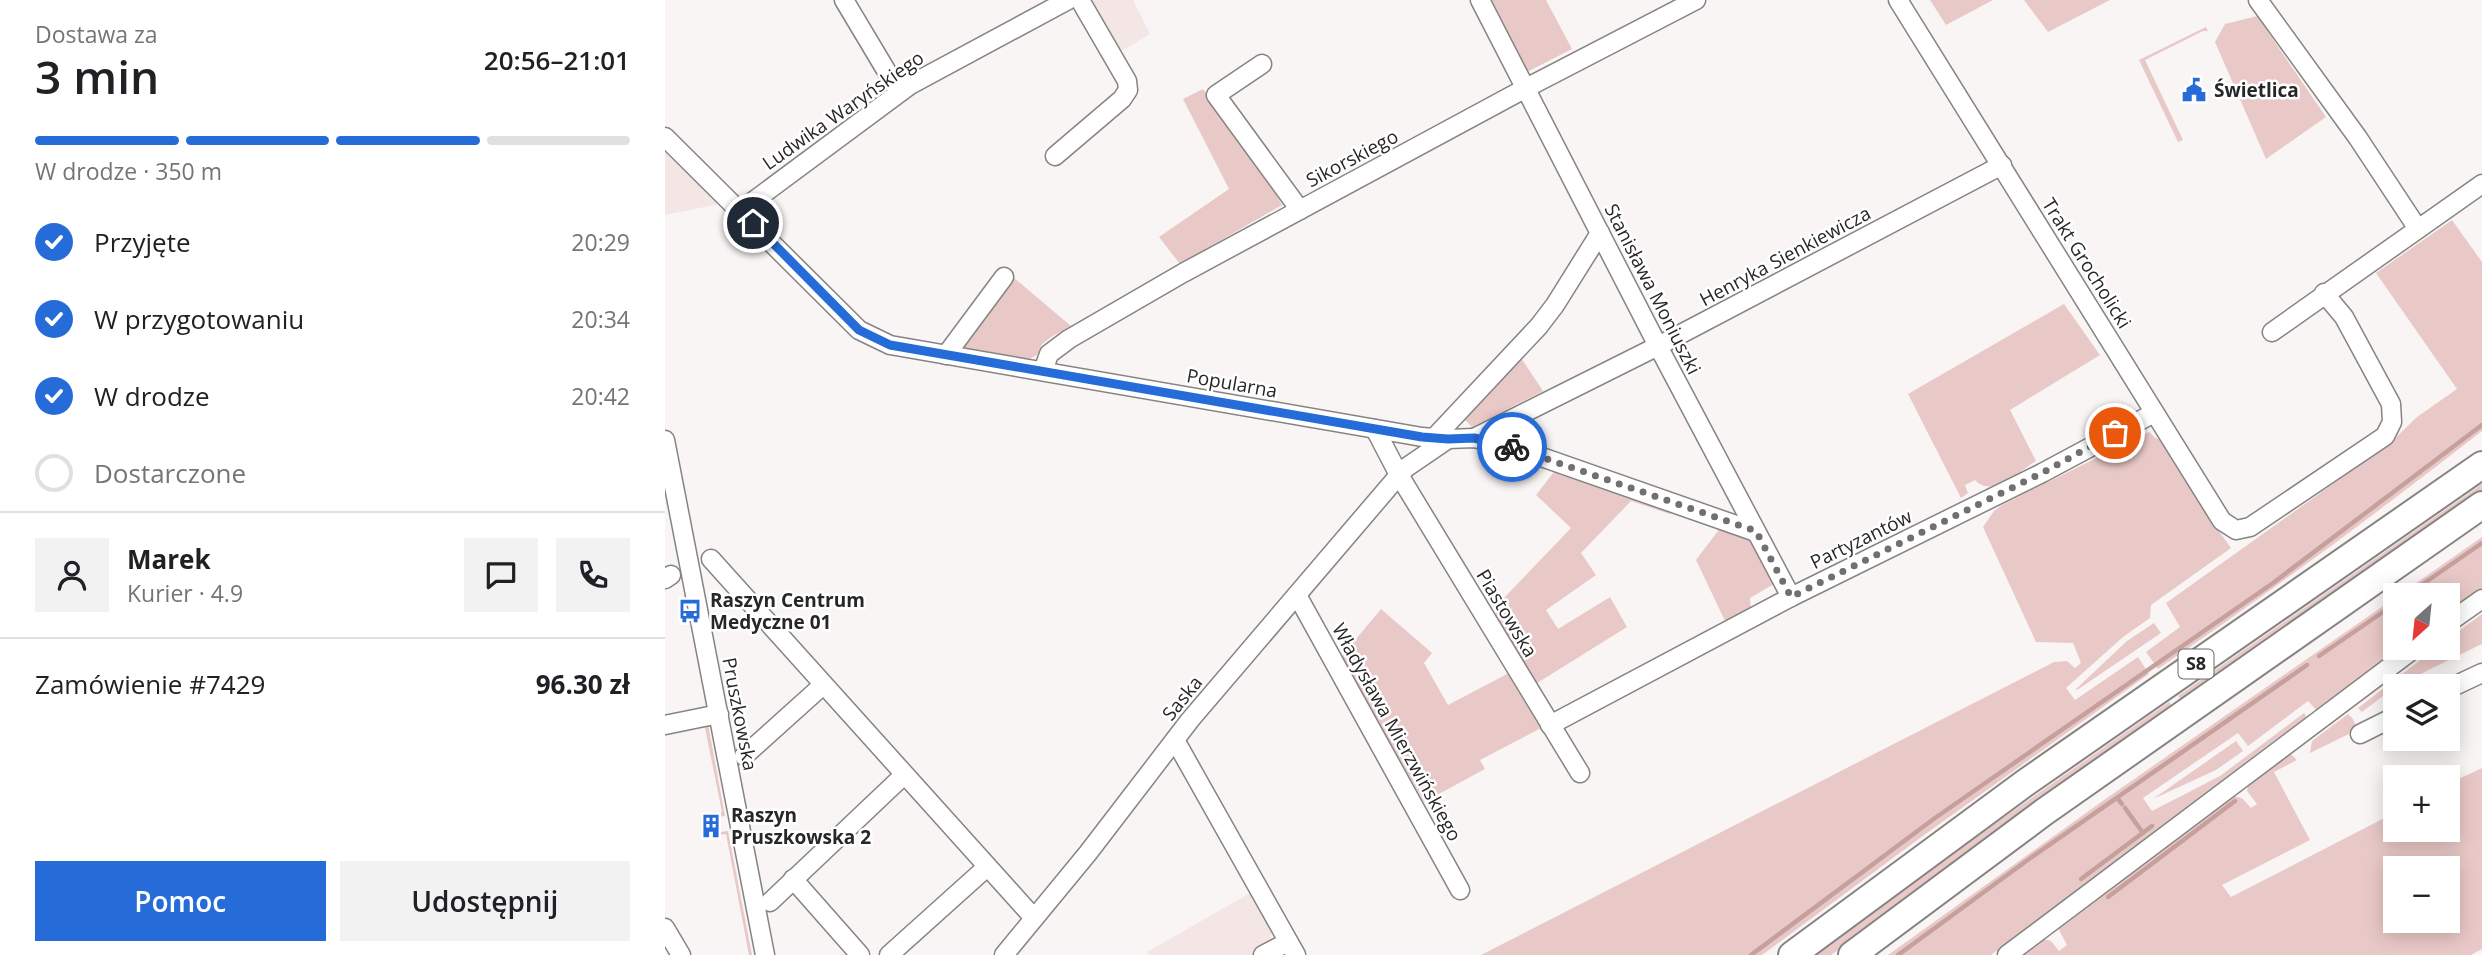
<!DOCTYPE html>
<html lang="pl">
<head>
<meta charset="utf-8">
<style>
	body { margin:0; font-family:"Open Sans",sans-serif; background:#f2f2f2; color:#202124; height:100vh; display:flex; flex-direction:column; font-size:26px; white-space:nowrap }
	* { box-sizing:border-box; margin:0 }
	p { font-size:23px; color:#757577 }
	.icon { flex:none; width:38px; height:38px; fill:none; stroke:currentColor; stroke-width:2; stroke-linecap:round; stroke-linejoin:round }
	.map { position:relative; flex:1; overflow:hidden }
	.drawer { display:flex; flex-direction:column; background:#fff; width:665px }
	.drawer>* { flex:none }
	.needle { width:46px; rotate:207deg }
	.fabs { position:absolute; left:1718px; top:583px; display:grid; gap:14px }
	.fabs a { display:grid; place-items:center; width:77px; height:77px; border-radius:0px; background:#fff; box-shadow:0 4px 18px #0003; font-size:35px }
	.pin { position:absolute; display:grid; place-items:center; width:60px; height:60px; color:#fff; margin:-30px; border:4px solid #fff; border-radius:50%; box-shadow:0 2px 7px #0007 }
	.courier { position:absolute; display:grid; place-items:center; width:70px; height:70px; margin:-35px; border:5px solid #266cd8; border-radius:50%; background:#fff; color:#222; box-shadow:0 2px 9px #0007 }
	.headline em { font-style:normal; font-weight:600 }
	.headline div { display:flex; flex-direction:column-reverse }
	.headline { display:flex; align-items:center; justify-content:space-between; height:119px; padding:0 35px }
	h1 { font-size:46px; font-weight:600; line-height:52px }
	.bar { display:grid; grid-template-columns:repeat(4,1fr); gap:10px 7px; align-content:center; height:84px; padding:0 35px }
	.bar i { height:9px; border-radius:5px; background:#e0e0e0 }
	.bar .on { background:#266cd8 }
	.bar p { grid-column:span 4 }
	.line { display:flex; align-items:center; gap:18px; padding:0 35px; border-top:2px solid #e0e0e0 }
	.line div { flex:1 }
	.round { display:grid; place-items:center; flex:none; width:74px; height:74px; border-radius:0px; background:#f2f2f2 }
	ol { padding:0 35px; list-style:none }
	li { display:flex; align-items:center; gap:21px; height:77px }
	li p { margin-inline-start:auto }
	li .icon { padding:7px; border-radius:50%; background:#266cd8; color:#fff; stroke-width:4 }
	li:last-child { color:#757577 }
	li i { width:38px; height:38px; border:4px solid #e0e0e0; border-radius:50% }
	.primary-button { display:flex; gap:14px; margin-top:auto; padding:14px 35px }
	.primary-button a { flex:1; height:80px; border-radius:0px; background:#266cd8; color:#fff; font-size:28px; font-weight:600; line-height:80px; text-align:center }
	.primary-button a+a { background:#f2f2f2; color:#202124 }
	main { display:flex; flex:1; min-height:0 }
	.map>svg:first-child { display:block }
</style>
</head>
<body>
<main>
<section class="drawer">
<div class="headline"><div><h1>3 min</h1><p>Dostawa za</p></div><em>20:56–21:01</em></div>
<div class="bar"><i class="on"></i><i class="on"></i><i class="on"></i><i></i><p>W drodze · 350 m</p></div>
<ol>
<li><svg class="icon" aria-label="check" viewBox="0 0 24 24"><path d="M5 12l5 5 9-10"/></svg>Przyjęte<p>20:29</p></li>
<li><svg class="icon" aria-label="check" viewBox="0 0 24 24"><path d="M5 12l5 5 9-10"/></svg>W przygotowaniu<p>20:34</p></li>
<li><svg class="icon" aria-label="check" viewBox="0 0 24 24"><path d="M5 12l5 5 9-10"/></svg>W drodze<p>20:42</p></li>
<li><i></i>Dostarczone</li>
</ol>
<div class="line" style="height:126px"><a class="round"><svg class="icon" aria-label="person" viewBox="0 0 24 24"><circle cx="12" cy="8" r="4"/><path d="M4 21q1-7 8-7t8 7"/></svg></a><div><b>Marek</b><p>Kurier · 4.9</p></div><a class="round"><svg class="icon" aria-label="chat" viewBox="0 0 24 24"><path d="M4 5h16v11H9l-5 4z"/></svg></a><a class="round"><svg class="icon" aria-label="phone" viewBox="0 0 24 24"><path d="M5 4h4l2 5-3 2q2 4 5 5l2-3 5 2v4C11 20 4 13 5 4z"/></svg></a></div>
<div class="line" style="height:91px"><div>Zamówienie #7429</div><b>96.30 zł</b></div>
<div class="primary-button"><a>Pomoc</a><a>Udostępnij</a></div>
</section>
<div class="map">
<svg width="1817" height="955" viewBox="0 0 1817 955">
	<rect width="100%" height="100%" fill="#f9f5f5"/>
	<g fill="#f3e6e5">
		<path d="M428,0H468L485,34L453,53L423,3Z"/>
		<path d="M0,152L38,189L54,204L0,215Z"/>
		<path d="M585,893L607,930L604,946L587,955H485L482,952Z"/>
	</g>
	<g fill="#e9c9c7" fill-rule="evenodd">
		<path d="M825,0H881L907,49L862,72Z"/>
		<path d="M1265,0H1328L1281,25Z"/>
		<path d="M1359,0H1445L1383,32Z"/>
		<path d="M1592,16L1661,117L1601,159L1550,42L1560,24Z"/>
		<path d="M1541,27L1543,31H1538L1480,60L1518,140L1513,142L1474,60Z"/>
		<path d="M538,89L550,105V110L595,166L617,205L515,264L494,237L564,189L518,99Z"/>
		<path d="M1787,220L1817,262V431C1711,514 1604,593 1493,669L1481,652L1515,627L1501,603L1724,444L1752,417L1792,389L1711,273Z"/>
		<path d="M348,277L406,326L386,337L377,344L372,355L361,361L295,350Z"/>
		<path d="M1399,304L1435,355L1345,410L1371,461C1354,471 1327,499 1310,480L1300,485L1303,493L1296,498L1243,394Z"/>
		<path d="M854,355L878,391L807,427L797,417Z"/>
		<path d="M1484,432L1492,439L1496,436L1548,523L1566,548L1486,605L1485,618L1458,637L1401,688L1410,700L1473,657L1484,674L1255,838L1097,955H816L1389,662L1402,661L1410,668L1416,663L1408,643L1371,642L1318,527L1329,511L1337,505Z"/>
		<path d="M892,468L1007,511L1005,514L966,501L916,553L931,575L881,610L893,629L945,597L962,627L869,685L829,618L836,601L906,528L871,495Z"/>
		<path d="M1817,484V496L1518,703L1513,696Z"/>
		<path d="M1056,527L1086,538L1109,584L1085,598L1086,612L1062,625L1031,560Z"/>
		<path d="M1817,537V590L1783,614V595H1734Z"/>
		<path d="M1731,597V648H1738L1653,712L1643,701L1583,746L1573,733L1478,798L1487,811L1555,776L1639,713L1643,719L1610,740L1326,955H1223L1439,800Z"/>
		<path d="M716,609L767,653L759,663L783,705L844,673L878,727L815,760L820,769L759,802L676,657Z"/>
		<path d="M1817,614V644L1790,657L1783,648V639Z"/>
		<path d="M1489,623L1496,633L1412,690L1411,689L1462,641Z"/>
		<path d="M1771,648H1774L1784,660L1731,686L1697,712L1693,708Z"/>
		<path d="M1504,702L1509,709L1166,955H1150L1312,836Z"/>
		<path d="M1683,714L1688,719L1692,730L1645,753L1647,741Z"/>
		<path d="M39,723L43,724L60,816L39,819L42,834L63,831L87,955H84L61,834L40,837L36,813L57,812Z"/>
		<path d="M1571,741L1578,751L1551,770L1488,799Z"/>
		<path d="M1625,753L1632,760L1609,772L1645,840L1557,885L1566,897L1731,812V830H1783V784L1817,768V949L1806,955H1358L1379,939L1386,941L1394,951L1402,945L1393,928L1567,796L1577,798L1586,808L1592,804L1582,791L1583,785ZM1731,868H1783V920H1731Z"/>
	</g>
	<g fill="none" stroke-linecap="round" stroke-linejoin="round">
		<g stroke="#c5a09d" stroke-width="4.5">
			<path d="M1742,595L1817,543"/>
			<path d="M1654,656L1731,603"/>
			<path d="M1452,798L1457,804"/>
			<path d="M1460,808L1478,833"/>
			<path d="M1416,879L1487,826"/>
			<path d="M1443,897L1570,801"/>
			<path d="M1086,955L1270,818L1608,583L1817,425"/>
			<path d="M1233,955L1364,859L1642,665"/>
		</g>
		<g stroke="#868383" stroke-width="21">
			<g id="minor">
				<path d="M179,0L234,92"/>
				<path d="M815,0L993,346L1126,597"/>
				<path d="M1233,0L1557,521L1571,530L1585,527L1720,436L1727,422L1726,404L1679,317L1659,293"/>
				<path d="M1593,0L1693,138L1753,229"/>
				<path d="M597,64L551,95L635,210"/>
				<path d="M0,137L194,330L225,345L757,437L783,439L809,438L845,446L1091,532"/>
				<path d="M390,156L457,99L463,90L462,81L415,0"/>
				<path d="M75,211L245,85L403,0"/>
				<path d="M1607,332L1817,184"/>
				<path d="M281,355L339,277"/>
				<path d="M378,371L384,354L404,339L518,273L861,88L1031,0"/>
				<path d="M710,429L734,475L915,773"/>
				<path d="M769,438L874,326L890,305L935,233"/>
				<path d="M809,438L993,346L1337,165"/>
				<path d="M0,440L100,955"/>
				<path d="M46,559L369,918"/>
				<path d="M0,579L6,575"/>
				<path d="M632,595L795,890"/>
				<path d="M1783,623L1817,599"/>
				<path d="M1783,689L1817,673"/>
				<path d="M0,725L54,714"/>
				<path d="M885,725L1126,597L1377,473L1489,413"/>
				<path d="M1695,734L1731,716"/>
				<path d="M510,740L631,955"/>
				<path d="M79,756L158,685"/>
				<path d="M128,879L195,955"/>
				<path d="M105,902L239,775"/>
				<path d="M0,928L16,955"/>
				<path d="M224,955L322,867"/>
				<path d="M339,955L423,853L525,720L734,475L742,467L783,439"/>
				<path d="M598,955L623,942"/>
				<path d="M1342,955L1750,648"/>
			</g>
		</g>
		<g stroke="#868383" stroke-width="30">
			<g id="highway">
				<path d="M1127,955L1360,783L1817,465"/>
				<path d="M1187,955L1379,812L1817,505"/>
			</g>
		</g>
		<use href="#minor" stroke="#fff" stroke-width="18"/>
		<use href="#highway" stroke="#fff" stroke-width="26"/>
	</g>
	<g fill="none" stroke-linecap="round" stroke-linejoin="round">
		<path stroke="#716f6f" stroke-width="7" stroke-dasharray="0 12.6" d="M847,447L1091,531L1126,597L1377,473L1450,433"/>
		<path stroke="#266cd8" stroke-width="9" d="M88,223L194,330L225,345L757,437L783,439L809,438L847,447"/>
	</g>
	<defs>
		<g id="civic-bare" transform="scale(1.89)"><path d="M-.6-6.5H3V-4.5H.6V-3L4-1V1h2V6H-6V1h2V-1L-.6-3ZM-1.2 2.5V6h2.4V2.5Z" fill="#266cd8" stroke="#fff" stroke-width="2.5" paint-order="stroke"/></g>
		<g id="bus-bare" transform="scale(1.89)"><path d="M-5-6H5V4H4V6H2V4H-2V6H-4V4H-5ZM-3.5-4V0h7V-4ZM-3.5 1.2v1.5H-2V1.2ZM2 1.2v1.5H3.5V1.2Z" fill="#266cd8" stroke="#fff" stroke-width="2.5" paint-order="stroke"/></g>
		<g id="building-bare" transform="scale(1.89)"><path d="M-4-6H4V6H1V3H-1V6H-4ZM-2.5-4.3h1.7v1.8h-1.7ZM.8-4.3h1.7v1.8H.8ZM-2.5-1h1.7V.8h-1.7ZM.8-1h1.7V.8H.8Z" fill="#266cd8" stroke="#fff" stroke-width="2.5" paint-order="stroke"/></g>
	</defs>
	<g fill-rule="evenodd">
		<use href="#civic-bare" x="1529" y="90"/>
		<use href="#bus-bare" x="25" y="611"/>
		<use href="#building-bare" x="46" y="826"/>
	</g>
	<g text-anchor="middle" stroke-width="5" stroke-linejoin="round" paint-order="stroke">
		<rect fill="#fff" stroke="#686868" stroke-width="2" x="1513.5" y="649.5" width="35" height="29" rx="5"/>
		<g font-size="18" font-weight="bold" fill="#282727">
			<text x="1531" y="670">S8</text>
		</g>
		<g font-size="19" font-weight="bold" fill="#282727" stroke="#fff" text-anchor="start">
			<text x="1549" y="97">Świetlica</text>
			<text x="45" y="607">Raszyn Centrum<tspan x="45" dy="22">Medyczne 01</tspan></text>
			<text x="66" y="822">Raszyn<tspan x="66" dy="22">Pruszkowska 2</tspan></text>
		</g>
		<g font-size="19" fill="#282727" stroke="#fff">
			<text transform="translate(178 110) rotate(-35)" y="7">Ludwika Waryńskiego</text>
			<text transform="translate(687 158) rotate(-28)" y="7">Sikorskiego</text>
			<text transform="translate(1120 256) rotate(-28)" y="7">Henryka Sienkiewicza</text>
			<text transform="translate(1422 263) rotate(58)" y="7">Trakt Grocholicki</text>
			<text transform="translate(988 289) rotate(63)" y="7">Stanisława Moniuszki</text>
			<text transform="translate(567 383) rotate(10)" y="7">Popularna</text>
			<text transform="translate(1196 539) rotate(-26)" y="7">Partyzantów</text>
			<text transform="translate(842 613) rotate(59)" y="7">Piastowska</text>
			<text transform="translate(517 698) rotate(-51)" y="7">Saska</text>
			<text transform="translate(75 714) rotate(79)" y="7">Pruszkowska</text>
			<text transform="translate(732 732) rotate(61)" y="7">Władysława Mierzwińskiego</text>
		</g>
	</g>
</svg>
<div class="fabs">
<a><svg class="needle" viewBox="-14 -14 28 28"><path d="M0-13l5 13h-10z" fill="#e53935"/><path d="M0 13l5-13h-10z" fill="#757577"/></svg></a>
<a><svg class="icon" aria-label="layers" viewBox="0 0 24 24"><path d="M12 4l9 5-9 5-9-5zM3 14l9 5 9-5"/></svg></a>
<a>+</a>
<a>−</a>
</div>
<div class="pin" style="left:1450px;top:433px;background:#ea580c"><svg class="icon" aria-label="bag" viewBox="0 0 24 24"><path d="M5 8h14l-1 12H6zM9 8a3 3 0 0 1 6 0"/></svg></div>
<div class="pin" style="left:88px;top:223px;background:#1f2937"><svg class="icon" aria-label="home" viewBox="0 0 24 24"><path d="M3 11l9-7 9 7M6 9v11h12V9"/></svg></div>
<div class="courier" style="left:847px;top:447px"><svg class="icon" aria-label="bike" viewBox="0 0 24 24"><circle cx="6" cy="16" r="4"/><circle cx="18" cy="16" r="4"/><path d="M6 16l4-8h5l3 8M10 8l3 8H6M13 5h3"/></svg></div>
</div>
</main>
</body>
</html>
